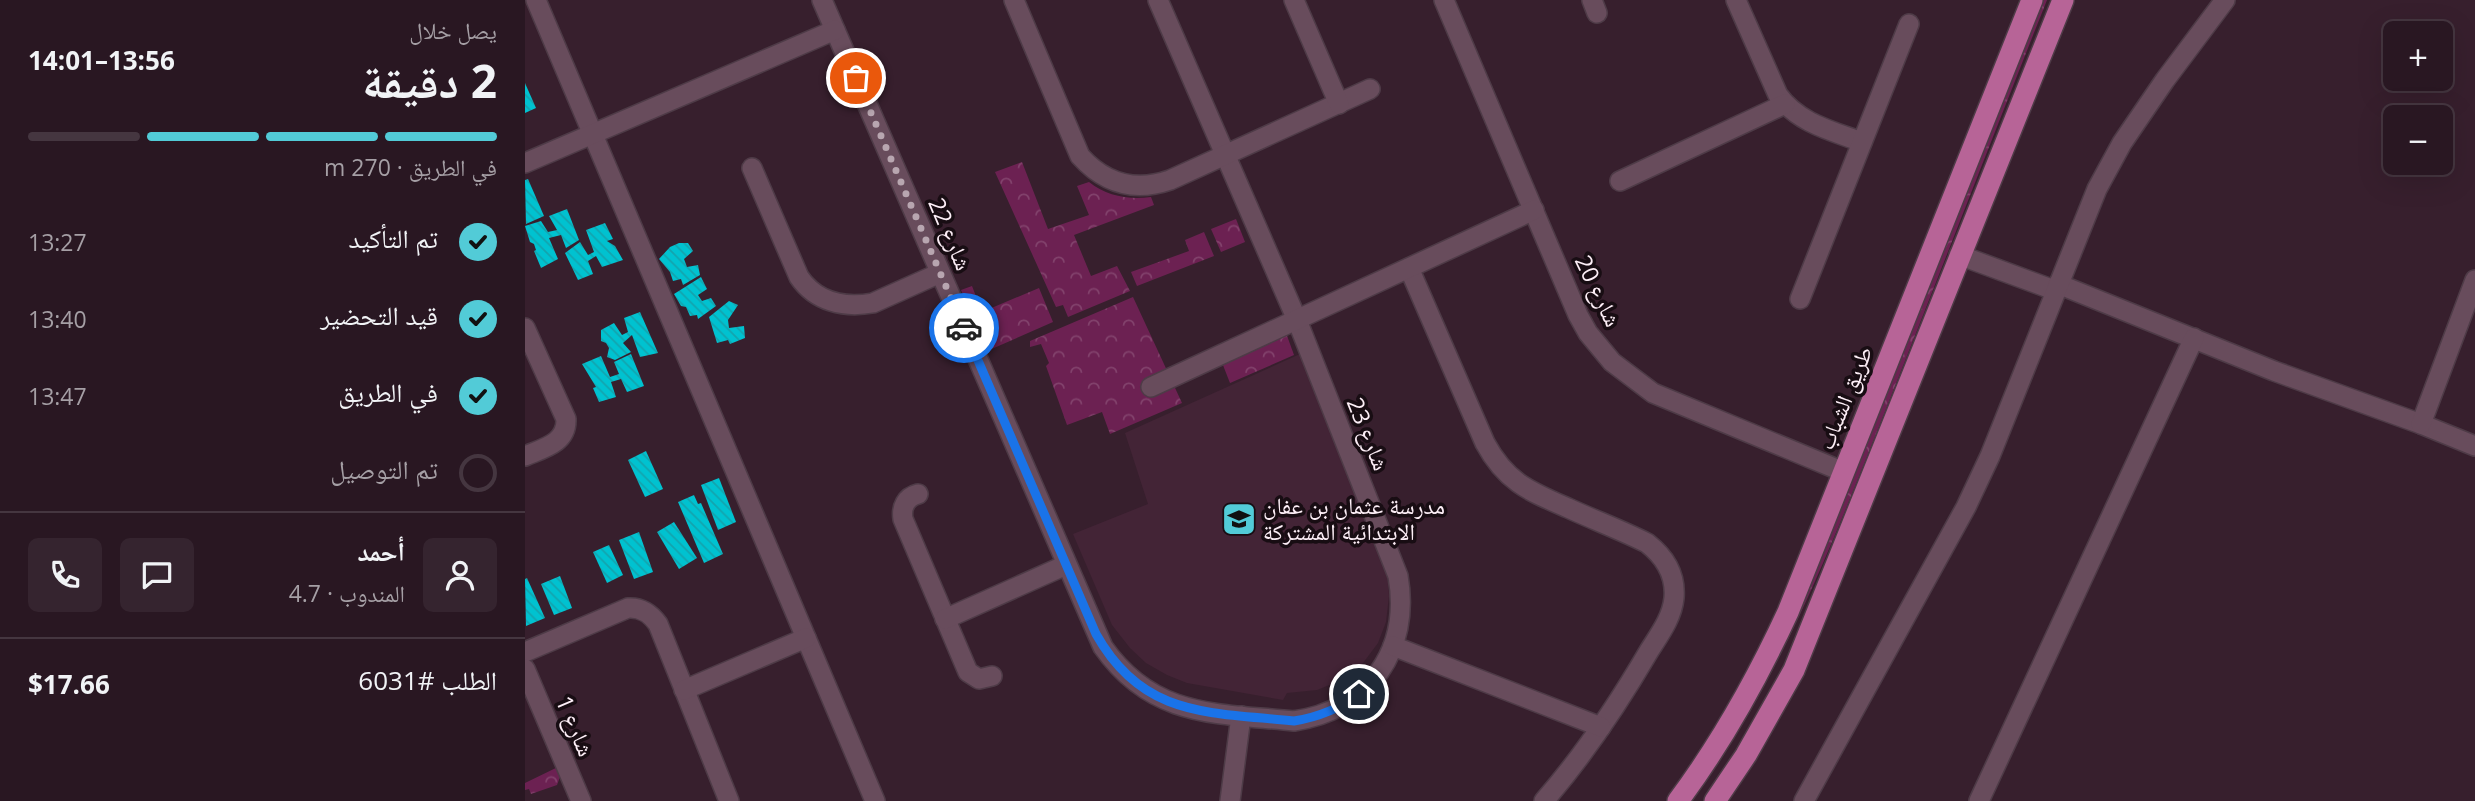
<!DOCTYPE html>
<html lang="ar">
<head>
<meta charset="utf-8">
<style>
	body { margin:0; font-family:"Open Sans","Noto Naskh Arabic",sans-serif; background:#35242f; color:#f1f3f6; direction:rtl; height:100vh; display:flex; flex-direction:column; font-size:26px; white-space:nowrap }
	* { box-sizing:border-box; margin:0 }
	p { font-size:23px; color:#a59fa5 }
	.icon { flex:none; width:38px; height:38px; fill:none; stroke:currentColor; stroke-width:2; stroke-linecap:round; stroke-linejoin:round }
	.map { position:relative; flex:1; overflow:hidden; direction:ltr }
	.details { display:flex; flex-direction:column; background:#291722; width:525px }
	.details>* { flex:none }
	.controls { position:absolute; left:1858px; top:21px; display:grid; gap:14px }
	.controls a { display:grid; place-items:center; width:70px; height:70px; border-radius:10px; background:#291722; box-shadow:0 7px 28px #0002,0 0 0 2px #453640; font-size:35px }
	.pin { position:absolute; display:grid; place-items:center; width:60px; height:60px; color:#fff; margin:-30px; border:4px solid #fff; border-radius:50%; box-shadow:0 2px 7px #0007 }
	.courier { position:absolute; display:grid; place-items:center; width:70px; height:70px; margin:-35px; border:5px solid #1a73e8; border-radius:50%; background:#fff; color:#222; box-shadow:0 2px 9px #0007 }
	.overview em { font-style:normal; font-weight:700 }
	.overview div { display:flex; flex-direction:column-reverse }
	.overview { display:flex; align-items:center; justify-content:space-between; height:119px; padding:0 28px }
	h1 { font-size:46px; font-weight:700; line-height:52px }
	.bar { display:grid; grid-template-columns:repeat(4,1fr); gap:10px 7px; align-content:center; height:84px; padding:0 28px }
	.bar i { height:9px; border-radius:5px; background:#453640 }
	.bar .current { background:#52cbd7 }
	.bar p { grid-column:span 4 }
	.line { display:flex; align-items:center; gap:18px; padding:0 28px; border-top:2px solid #453640 }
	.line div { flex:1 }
	.round { display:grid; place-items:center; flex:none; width:74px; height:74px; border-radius:10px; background:#35242f }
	ol { padding:0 28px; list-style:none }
	li { display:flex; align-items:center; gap:21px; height:77px }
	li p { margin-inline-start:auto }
	li .icon { padding:7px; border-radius:50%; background:#52cbd7; color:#111; stroke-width:4 }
	li:last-child { color:#a59fa5 }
	li i { width:38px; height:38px; border:4px solid #453640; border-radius:50% }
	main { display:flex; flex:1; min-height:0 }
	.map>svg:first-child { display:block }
</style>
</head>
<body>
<main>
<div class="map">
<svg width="1950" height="801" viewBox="0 0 1950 801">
	<defs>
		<pattern id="park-crowns" width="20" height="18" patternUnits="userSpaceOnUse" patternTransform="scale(1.75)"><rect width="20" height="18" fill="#6c2152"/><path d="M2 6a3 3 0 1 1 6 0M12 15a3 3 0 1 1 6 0" fill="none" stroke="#82426c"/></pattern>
		<pattern id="building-back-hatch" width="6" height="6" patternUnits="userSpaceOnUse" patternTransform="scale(1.75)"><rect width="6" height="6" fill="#00c2d0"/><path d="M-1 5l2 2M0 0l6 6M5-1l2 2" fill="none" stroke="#13a4ae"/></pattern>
	</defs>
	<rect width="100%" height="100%" fill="#371f2d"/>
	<path fill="#432436" d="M775,354L862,567L864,596L861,622L853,643L838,663L819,679L792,690L762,693L758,700L662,683L642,675L621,663L605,648L587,625L548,534L623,504L600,433Z"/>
	<g fill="url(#park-crowns)">
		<path d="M1511,0H1522C1468,136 1415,273 1361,409C1307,544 1254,683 1167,801H1155L1227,688Z"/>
		<path d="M497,162L523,229L564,215L552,186L564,182C582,196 603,200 626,197L629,205L549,235L566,276L592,266L605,291L543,317L538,305L531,307L470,172Z"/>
		<path d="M711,219L720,242L696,252L686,229Z"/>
		<path d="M679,232L689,256L612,286L606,272L664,251L660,240Z"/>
		<path d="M447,286L457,312L514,288L528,322L462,351L436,290Z"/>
		<path d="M608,297L657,403L585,434L577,412L542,425L521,366L524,363L516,344L505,347V341Z"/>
		<path d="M761,333L769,355L705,383L696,360Z"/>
		<path d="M35,766L36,774L32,785L6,794L4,789L0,790V783Z"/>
	</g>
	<g fill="url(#building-back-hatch)">
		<path d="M0,83L11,108L0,113Z"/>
		<path d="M3,179L19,216L1,224L0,180Z"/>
		<path d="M42,209L54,240L41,248L36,235L24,238L33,259L16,268L9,251L11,250L9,244L5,242L0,226L16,221L23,232L32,230L24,216Z"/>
		<path d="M80,223L88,239L82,241L90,246L98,260L77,267L71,256L63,261L68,274L53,280L40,253L55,242L63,255L69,252L61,230Z"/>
		<path d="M154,243H163L168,251L159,259L162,267L173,265L175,275L158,285L156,279L148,281L145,272L134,259L145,247Z"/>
		<path d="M176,277L182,289L173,295L177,301L186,298L191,306L173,319L172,315L165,316L161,307L156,306L149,294Z"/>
		<path d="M204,301L213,305L203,320L204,328L219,326L220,338L205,344L203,340L192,343L184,317Z"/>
		<path d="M115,312L133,353L115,357L107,335L98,343L106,352L90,360L82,357L84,348L81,343L76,341V330L89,323L97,335L103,332L99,318Z"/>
		<path d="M106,354L119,386L102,392L96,379L86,382L91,397L74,402L68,388L71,387L57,364L76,356L85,377L94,374L89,362Z"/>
		<path d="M121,451L138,489L120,497L103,460Z"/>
		<path d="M194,478L211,522L193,530L176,485Z"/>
		<path d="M169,495L173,504L176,503L198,554L179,563L153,502Z"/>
		<path d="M149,522L172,558L154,569L132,532Z"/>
		<path d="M114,532L128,572L109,579L94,540Z"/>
		<path d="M84,545L98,575L82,583L68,552Z"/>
		<path d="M35,576L47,608L29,615L16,584Z"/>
		<path d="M2,578L20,618L1,626L0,579Z"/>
	</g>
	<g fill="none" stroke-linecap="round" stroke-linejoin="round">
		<g stroke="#4e3b47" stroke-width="22">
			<g id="minor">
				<path d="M11,0L350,801"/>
				<path d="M297,0L578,647C628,718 691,713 769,721C844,710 886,650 873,576L772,320L633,0"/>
				<path d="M489,0L555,156C580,184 610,192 645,180L845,89"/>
				<path d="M769,0L814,104"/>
				<path d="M919,0L1053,315L1063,333L1087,362L1128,393L1319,472"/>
				<path d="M1067,0L1072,13"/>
				<path d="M1211,0L1253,95C1273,123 1307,131 1337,142"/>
				<path d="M0,163L310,30"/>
				<path d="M227,168L274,277C291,302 319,308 348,303L415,273"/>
				<path d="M1095,181L1260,104"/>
				<path d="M1434,255L1529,290"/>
				<path d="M884,268L960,443C981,482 1004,491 1043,508C1069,520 1096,530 1122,543C1140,557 1151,575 1149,598C1147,618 1134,635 1124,651C1093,704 1059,755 1019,801"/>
				<path d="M1533,284L1749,371L1896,424L1950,446"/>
				<path d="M1275,299L1384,24"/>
				<path d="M0,328L41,419C42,443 19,448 0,456"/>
				<path d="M626,387L1009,210"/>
				<path d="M1896,424L1950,280"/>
				<path d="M393,494C381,497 376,507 378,519L443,672L454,679L467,676"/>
				<path d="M420,619L541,565"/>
				<path d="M868,646L1076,727"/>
				<path d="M0,652L103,608C116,607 125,613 133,624L204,801"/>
				<path d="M0,669L56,801"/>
				<path d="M159,690L281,638"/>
				<path d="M705,801L716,716"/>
				<path d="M1279,801L1441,507L1465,456L1572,189L1597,143L1640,80L1700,0"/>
				<path d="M1454,801L1669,338"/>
			</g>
		</g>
		<g stroke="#4e3b47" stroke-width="24">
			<g id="major">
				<path d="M1153,801C1197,742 1232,679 1263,612L1507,0"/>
				<path d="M1190,801L1221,755L1269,670L1538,0"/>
			</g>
		</g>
		<use href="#minor" stroke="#684c5c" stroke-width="19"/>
		<use href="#major" stroke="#b76497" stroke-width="21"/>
	</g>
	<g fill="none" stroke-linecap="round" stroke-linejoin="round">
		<path stroke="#b8a6b0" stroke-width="7" stroke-dasharray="0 12.6" d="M331,78L439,328"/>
		<path stroke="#1a73e8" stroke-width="9" d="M439,328L571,634C618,718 684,712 769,721C794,717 814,709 834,694"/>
	</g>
	<defs>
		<g id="school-square" transform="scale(1.75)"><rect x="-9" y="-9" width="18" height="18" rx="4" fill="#52cbd7" stroke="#180d13"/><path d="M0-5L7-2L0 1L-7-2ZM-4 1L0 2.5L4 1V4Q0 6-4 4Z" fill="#111"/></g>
	</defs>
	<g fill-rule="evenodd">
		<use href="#school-square" x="714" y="519"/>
	</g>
	<g text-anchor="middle" stroke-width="7" stroke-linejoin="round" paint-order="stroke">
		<g font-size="23" fill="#fdeff7" stroke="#180d13">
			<text transform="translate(425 234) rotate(67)" y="8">شارع 22</text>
			<text transform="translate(1073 291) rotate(64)" y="8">شارع 20</text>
			<text transform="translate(1320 398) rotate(-68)" y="8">طريق الشباب</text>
			<text transform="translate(843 434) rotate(68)" y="8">شارع 23</text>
			<text transform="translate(50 726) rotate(67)" y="8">شارع 1</text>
		</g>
		<g font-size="23" fill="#fdeff7" stroke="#180d13" text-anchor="start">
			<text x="738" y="514">مدرسة عثمان بن عفان<tspan x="738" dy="26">الابتدائية المشتركة</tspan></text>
		</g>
	</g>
</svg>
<div class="controls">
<a>+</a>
<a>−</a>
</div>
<div class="pin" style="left:331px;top:78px;background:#ea580c"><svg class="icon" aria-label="bag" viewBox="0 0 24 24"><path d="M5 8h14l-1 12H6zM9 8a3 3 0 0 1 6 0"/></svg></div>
<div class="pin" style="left:834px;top:694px;background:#1f2937"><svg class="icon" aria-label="home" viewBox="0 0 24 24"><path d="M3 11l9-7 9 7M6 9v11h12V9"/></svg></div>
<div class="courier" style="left:439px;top:328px"><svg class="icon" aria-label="car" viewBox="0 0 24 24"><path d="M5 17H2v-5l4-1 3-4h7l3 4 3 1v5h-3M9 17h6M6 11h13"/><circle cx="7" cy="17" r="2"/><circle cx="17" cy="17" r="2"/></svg></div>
</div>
<section class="details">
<div class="overview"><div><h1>2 دقيقة</h1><p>يصل خلال</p></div><em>13:56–14:01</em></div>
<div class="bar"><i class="current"></i><i class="current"></i><i class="current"></i><i></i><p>في الطريق · 270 m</p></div>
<ol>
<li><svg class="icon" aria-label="check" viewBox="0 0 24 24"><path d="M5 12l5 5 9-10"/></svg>تم التأكيد<p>13:27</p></li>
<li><svg class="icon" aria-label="check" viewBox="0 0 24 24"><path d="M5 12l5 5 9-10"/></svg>قيد التحضير<p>13:40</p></li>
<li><svg class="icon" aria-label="check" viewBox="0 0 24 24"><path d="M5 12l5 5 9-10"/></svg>في الطريق<p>13:47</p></li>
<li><i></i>تم التوصيل</li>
</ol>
<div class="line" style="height:126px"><a class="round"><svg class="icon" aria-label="person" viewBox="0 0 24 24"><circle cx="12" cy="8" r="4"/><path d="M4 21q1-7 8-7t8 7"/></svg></a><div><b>أحمد</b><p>المندوب · 4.7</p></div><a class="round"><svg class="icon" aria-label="chat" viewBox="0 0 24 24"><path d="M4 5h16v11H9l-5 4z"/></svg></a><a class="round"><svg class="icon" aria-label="phone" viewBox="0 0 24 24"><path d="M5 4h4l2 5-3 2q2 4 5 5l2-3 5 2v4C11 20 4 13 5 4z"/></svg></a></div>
<div class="line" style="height:91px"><div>الطلب #6031</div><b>$17.66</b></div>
</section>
</main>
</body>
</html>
